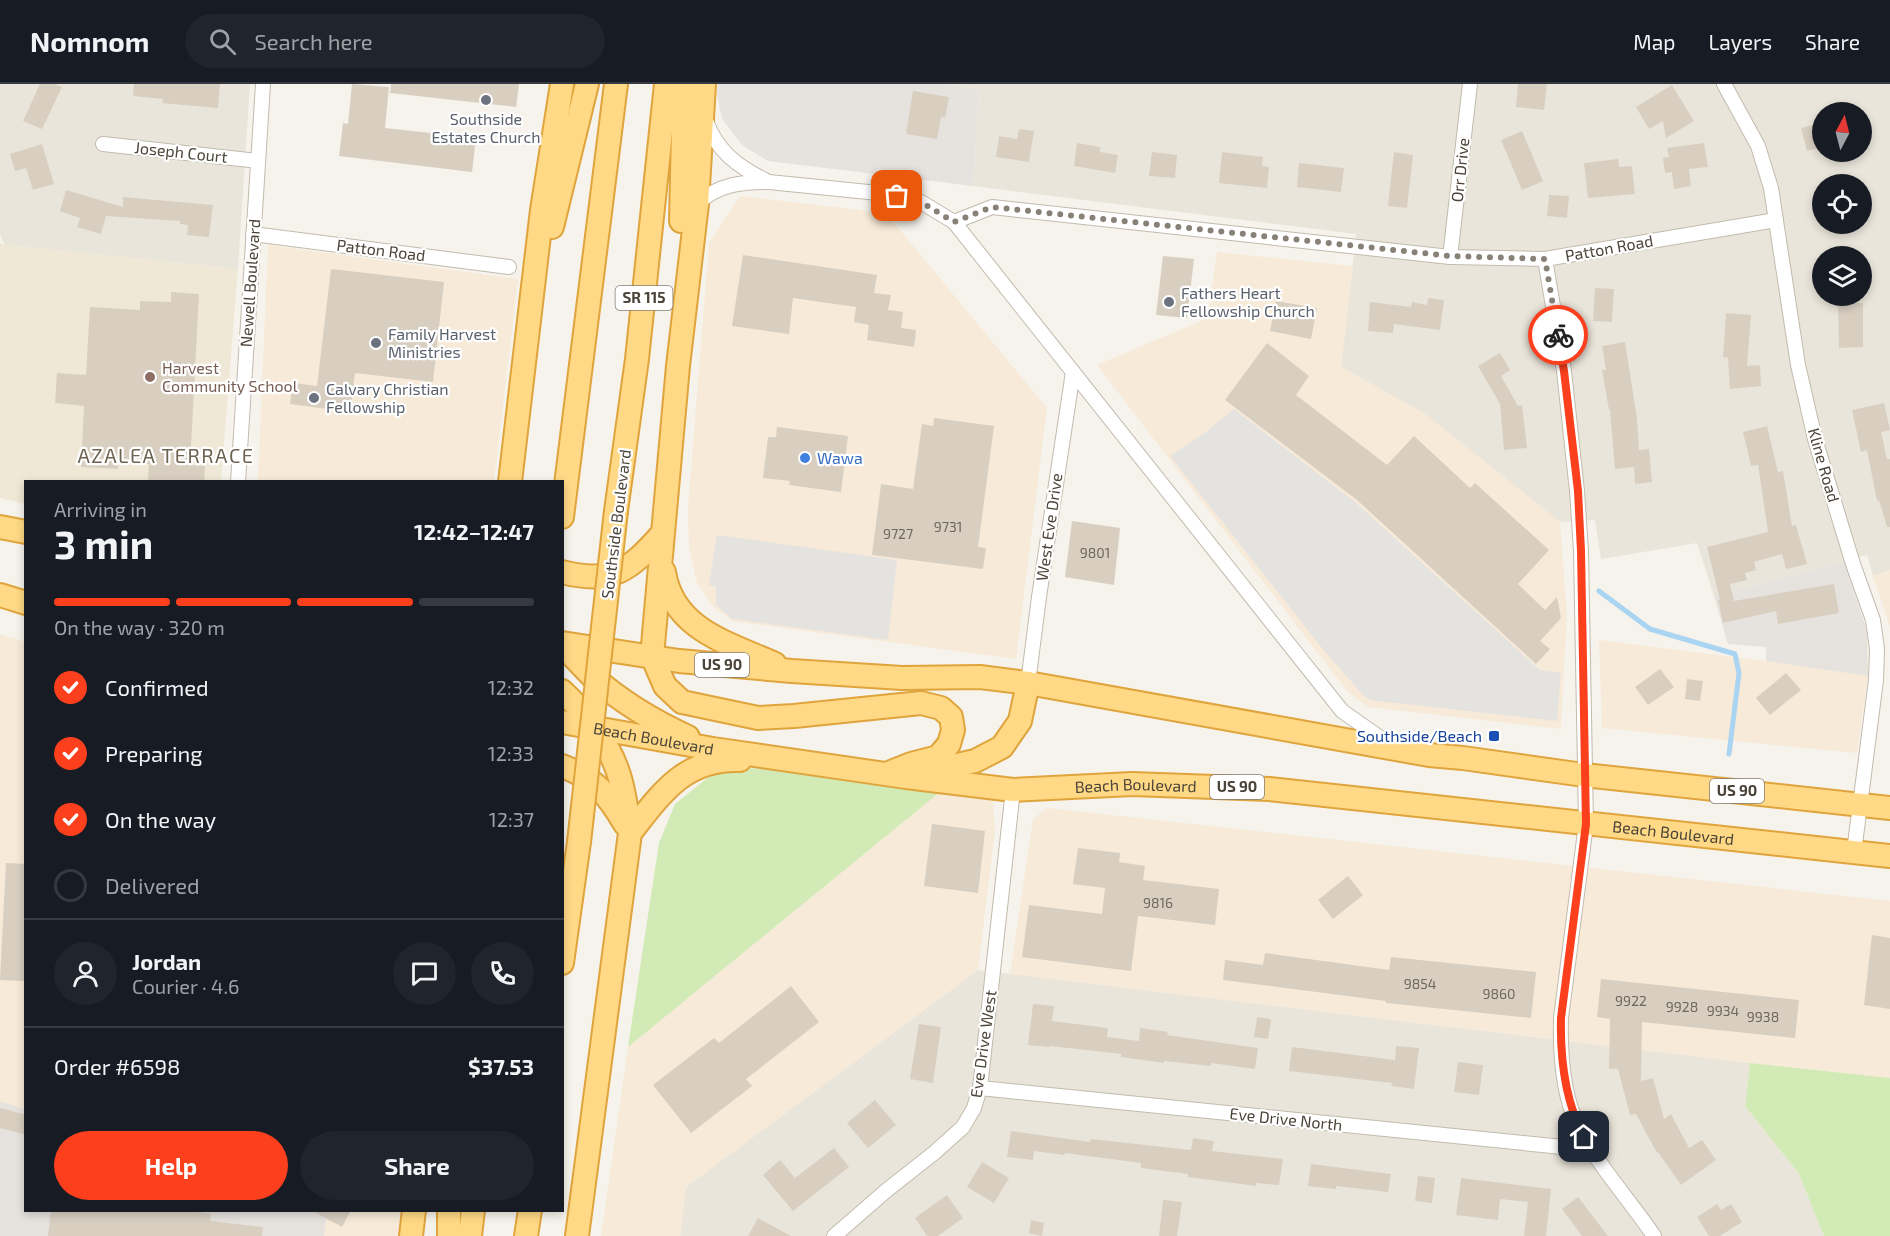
<!DOCTYPE html>
<html lang="en">
<head>
<meta charset="utf-8">
<style>
	body { margin:0; font-family:"Exo 2",sans-serif; background:#20242c; color:#f1f3f6; height:100vh; display:flex; flex-direction:column; font-size:22px; white-space:nowrap }
	* { box-sizing:border-box; margin:0 }
	p { font-size:20px; color:#9ea1a6 }
	.icon { flex:none; width:33px; height:33px; fill:none; stroke:currentColor; stroke-width:2; stroke-linecap:round; stroke-linejoin:round }
	.map { position:relative; flex:1; overflow:hidden }
	.sheet { position:absolute; left:24px; top:396px; width:540px; height:732px; display:flex; flex-direction:column; background:#171b24; border-radius:0px; box-shadow:0 3px 9px #0003 }
	.sheet>* { flex:none }
	.needle { width:39px; rotate:7deg }
	.tools { position:absolute; left:1812px; top:18px; display:grid; gap:12px }
	.tools a { display:grid; place-items:center; width:60px; height:60px; border-radius:50%; background:#171b24; box-shadow:0 3px 9px #0003; font-size:30px }
	.pin { position:absolute; display:grid; place-items:center; width:51px; height:51px; color:#fff; margin:-26px; border-radius:12px; box-shadow:0 3px 9px #0006 }
	.courier { position:absolute; display:grid; place-items:center; width:60px; height:60px; margin:-30px; border:4px solid #fc3f1d; border-radius:50%; background:#fff; color:#222; box-shadow:0 2px 8px #0007 }
	.overview em { font-style:normal; font-weight:700 }
	.overview div { display:flex; flex-direction:column-reverse }
	.overview { display:flex; align-items:center; justify-content:space-between; height:102px; padding:0 30px }
	h1 { font-size:39px; font-weight:700; line-height:45px }
	.bar { display:grid; grid-template-columns:repeat(4,1fr); gap:9px 6px; align-content:center; height:72px; padding:0 30px }
	.bar i { height:8px; border-radius:4px; background:#363941 }
	.bar .on { background:#fc3f1d }
	.bar p { grid-column:span 4 }
	.line { display:flex; align-items:center; gap:15px; padding:0 30px; border-top:2px solid #363941 }
	.line div { flex:1 }
	.round { display:grid; place-items:center; flex:none; width:63px; height:63px; border-radius:32px; background:#20242c }
	ol { padding:0 30px; list-style:none }
	li { display:flex; align-items:center; gap:18px; height:66px }
	li p { margin-inline-start:auto }
	li .icon { padding:6px; border-radius:50%; background:#fc3f1d; color:#fff; stroke-width:4 }
	li:last-child { color:#9ea1a6 }
	li i { width:33px; height:33px; border:3px solid #363941; border-radius:50% }
	.button { display:flex; gap:12px; margin-top:auto; padding:12px 30px }
	.button a { flex:1; height:69px; border-radius:36px; background:#fc3f1d; color:#fff; font-size:24px; font-weight:700; line-height:69px; text-align:center }
	.button a+a { background:#20242c; color:#f1f3f6 }
	header { display:flex; align-items:center; gap:36px; box-sizing:border-box; height:84px; padding:0 30px; background:#171b24; border-bottom:2px solid #363941 }
	header strong { font-size:28px }
	nav { display:flex; gap:33px; margin-inline-start:auto; font-size:21px }
	.search { width:420px; height:54px; background:#20242c; display:flex; align-items:center; gap:15px; box-sizing:border-box; padding:0 21px; border-radius:33px; color:#9ea1a6; font-size:22px }
	.map>svg:first-child { display:block }
</style>
</head>
<body>
<header>
<strong>Nomnom</strong>
<div class="search"><svg class="icon" aria-label="search" viewBox="0 0 24 24"><circle cx="10" cy="10" r="6"/><path d="M15 15l6 6"/></svg>Search here</div>
<nav><a>Map</a><a>Layers</a><a>Share</a></nav>
</header>
<div class="map">
<svg width="1890" height="1152" viewBox="0 0 1890 1152">
	<rect width="100%" height="100%" fill="#f6f3ec"/>
	<g fill="#eae5da" fill-rule="evenodd">
		<path d="M0,0H250L238,185L5,161L0,150Z"/>
		<path d="M945,0H1890V486L1873,492L1867,471L1844,478L1714,512L1697,459L1601,475L1595,436L1560,438L1425,330L1341,283L1356,150L973,102L979,5ZM1822,28H1862V68H1822ZM1822,100H1862V140H1822ZM1822,172H1862V212H1822Z"/>
		<path d="M978,886L1750,979L1745,1022L1799,1090L1824,1152H680L686,1103Z"/>
	</g>
	<g fill="#f7ead8">
		<path d="M740,112L886,129L1047,324L1016,575L732,537L713,522L697,499L689,464L688,424L709,159Z"/>
		<path d="M268,161L518,195L494,397L258,398Z"/>
		<path d="M1217,168L1353,182L1341,283L1425,330L1560,438L1567,532L1561,645L1368,623L1347,607L1097,281L1220,229L1209,224Z"/>
		<path d="M1890,486V542L1873,492Z"/>
		<path d="M0,550L25,558V1025L0,1017Z"/>
		<path d="M1599,556L1766,577L1868,592L1857,669L1602,644Z"/>
		<path d="M940,708L993,715L995,747L978,886L686,1103L680,1152H601L628,963Z"/>
		<path d="M1047,724L1890,817V994L1750,979L1010,890L1033,735Z"/>
		<path d="M327,1127H402L398,1152H324Z"/>
	</g>
	<g fill="#e6e2dd">
		<path d="M718,0H945L979,5L973,102L768,77L742,61L722,35L717,10Z"/>
		<path d="M1844,478L1867,547L1868,592L1766,577V563L1728,560L1714,512Z"/>
		<path d="M0,1017L25,1025L26,1126L327,1127L324,1152H0Z"/>
	</g>
	<path fill="#efe8d6" d="M0,160L238,185L221,397L26,398L25,420L0,414Z"/>
	<g fill="#d2eab5">
		<path d="M721,683L772,685L940,708L628,963L659,759L675,720Z"/>
		<path d="M1750,979L1890,994V1152H1824L1799,1090L1745,1022Z"/>
	</g>
	<g fill="#e5e3e0">
		<path d="M1234,325L1355,418L1540,586L1561,589L1557,637L1370,616L1363,611L1322,564L1170,372L1206,348Z"/>
		<path d="M717,451L897,476L888,556L732,535L716,521V503L709,501Z"/>
	</g>
	<g fill="none" stroke-linecap="round" stroke-linejoin="round">
		<path stroke="#a9d4f2" stroke-width="5" d="M1599,507L1650,545L1735,570L1739,589L1729,670"/>
	</g>
	<g fill="#d8cfc1">
		<path d="M40,0H54L62,3L42,45L23,37Z"/>
		<path d="M134,0H220L218,24L162,19L163,15L133,12Z"/>
		<path d="M352,0L389,3L385,44L476,54L472,88L339,72L343,39L348,40Z"/>
		<path d="M391,0H519L516,23L390,9Z"/>
		<path d="M1518,0H1547L1544,26L1516,23Z"/>
		<path d="M1672,1L1694,37L1666,54L1663,37L1649,45L1636,23Z"/>
		<path d="M913,7L949,13L945,34L941,33L937,55L906,50Z"/>
		<path d="M1822,39V63L1807,67L1801,44Z"/>
		<path d="M1019,45L1034,47L1029,78L996,73L999,52L1017,55Z"/>
		<path d="M1522,47L1543,97L1522,106L1501,56Z"/>
		<path d="M1077,59L1100,63V68L1118,71L1115,89L1074,82Z"/>
		<path d="M1704,59L1708,83L1689,85L1691,102L1674,105L1672,88L1665,89L1663,74L1669,73L1667,64Z"/>
		<path d="M42,60L54,100L33,106L26,84L15,87L10,70Z"/>
		<path d="M1152,68L1177,71L1175,94L1149,92Z"/>
		<path d="M1222,68L1263,73L1262,82L1269,83L1267,104L1219,99Z"/>
		<path d="M1394,68L1413,71L1407,124L1388,122Z"/>
		<path d="M1618,75L1619,83L1632,82L1635,110L1588,114L1584,79Z"/>
		<path d="M1299,79L1344,84L1341,108L1297,103Z"/>
		<path d="M66,106L123,123V113L213,121L209,153L187,151L188,141L180,140V137L106,132L101,150L77,143L80,134L60,127Z"/>
		<path d="M1549,111L1569,112L1567,134L1547,132Z"/>
		<path d="M743,171L877,191L874,209L891,211L888,226L903,228L901,244L916,246L914,263L867,256L869,241L854,238L856,223L793,214L789,250L732,242Z"/>
		<path d="M1163,172L1194,175L1187,234L1156,231Z"/>
		<path d="M331,185L444,198L433,298L355,289L350,328L290,320L293,299L317,302Z"/>
		<path d="M1595,204L1614,205L1612,238L1593,237Z"/>
		<path d="M171,208L199,210L190,381L205,382L204,398H148L149,380L118,379V385L81,383L84,322L55,319L57,289L86,291L90,223L140,226V217L171,218Z"/>
		<path d="M1428,214L1444,216L1440,246L1394,240L1393,249L1368,247L1370,218L1411,223L1412,218L1427,221Z"/>
		<path d="M1276,217L1317,224L1311,255L1270,247Z"/>
		<path d="M1838,219H1863V263L1839,264Z"/>
		<path d="M1726,229L1751,231L1747,282L1760,281L1761,302L1730,305L1728,274L1723,273Z"/>
		<path d="M1625,258L1637,335L1639,366L1649,365L1652,398L1635,400L1634,383L1615,385L1610,326H1609L1602,286H1606L1602,262Z"/>
		<path d="M1267,259L1309,292L1296,311L1387,381L1414,352L1470,404L1475,399L1549,466L1518,500L1545,526L1557,513L1561,534L1540,557L1550,565L1536,580L1357,416L1225,316Z"/>
		<path d="M1500,269L1510,286L1501,292L1518,322L1522,321L1527,364L1504,366L1500,320L1478,282Z"/>
		<path d="M1884,319L1890,346L1881,348L1887,375H1890V443H1887L1879,416L1877,417L1867,366L1861,368L1852,326Z"/>
		<path d="M934,334L994,342L978,463L986,464L983,485L872,471L881,400L913,405L922,340L933,342Z"/>
		<path d="M1767,342L1778,388L1783,387L1792,442L1796,441L1807,480L1786,485L1782,470L1754,478L1756,486L1745,489L1747,496L1730,500L1734,517L1834,500L1839,529L1778,540L1776,527L1723,539L1718,516H1720L1707,463L1768,448L1758,381L1751,382L1743,348Z"/>
		<path d="M777,343L848,352L841,408L789,401L790,397L763,394L768,353H776Z"/>
		<path d="M1072,437L1120,444L1114,501L1065,493Z"/>
		<path d="M1660,585L1674,603L1648,621L1635,603Z"/>
		<path d="M1786,589L1801,606L1770,631L1756,614Z"/>
		<path d="M1687,595L1703,597L1700,617L1685,615Z"/>
		<path d="M932,740L985,747L978,809L924,802Z"/>
		<path d="M1078,764L1120,769L1119,778L1145,782L1143,796L1219,805L1215,841L1138,832L1131,887L1022,873L1029,821L1102,830L1105,804L1073,800Z"/>
		<path d="M6,779L26,780V897L0,896Z"/>
		<path d="M1348,792L1363,811L1333,835L1318,816Z"/>
		<path d="M1872,851L1890,854V925L1864,921Z"/>
		<path d="M1265,869L1389,886L1391,873L1536,888L1531,934L1386,919V917L1223,896L1225,876L1263,881Z"/>
		<path d="M1601,895L1799,916L1795,954L1642,938L1641,997L1653,994L1664,1035L1671,1030L1689,1064L1702,1056L1716,1076L1681,1101L1658,1068L1657,1069L1636,1030L1630,1031L1618,985H1609L1610,935L1597,933Z"/>
		<path d="M791,902L819,938L746,995L752,1002L691,1049L653,1001L714,954L719,959Z"/>
		<path d="M1033,920L1054,922L1052,937L1108,944L1107,953L1139,957L1140,944L1168,948L1167,951L1258,964L1255,985L1211,979V982L1164,977V979L1121,973V970L1050,962L1049,963L1028,961Z"/>
		<path d="M1257,933L1271,935L1268,955L1254,953Z"/>
		<path d="M919,940L941,943L933,999L910,995Z"/>
		<path d="M1396,962L1419,964L1414,1005L1391,1002L1392,999L1289,987L1292,963L1395,976Z"/>
		<path d="M1458,978L1483,981L1479,1011L1454,1008Z"/>
		<path d="M875,1016L896,1041L868,1064L847,1039Z"/>
		<path d="M0,1024L26,1031V1051L0,1044Z"/>
		<path d="M1011,1047L1090,1058L1091,1055L1191,1066L1193,1054L1214,1057L1212,1067L1283,1075L1279,1101L1256,1099V1102L1188,1093V1090L1141,1084V1079L1065,1069L1064,1071L1034,1067L1033,1076L1007,1073Z"/>
		<path d="M834,1064L849,1083L793,1127L763,1091L780,1076L795,1094Z"/>
		<path d="M982,1078L1009,1094L994,1119L967,1103Z"/>
		<path d="M1311,1080L1391,1090L1388,1108L1336,1102V1105L1308,1102Z"/>
		<path d="M1418,1092L1435,1094L1432,1119L1415,1117Z"/>
		<path d="M1461,1094L1551,1105L1546,1152H1524L1528,1118L1500,1115L1498,1136L1456,1131Z"/>
		<path d="M947,1111L963,1134L938,1152H927L915,1134Z"/>
		<path d="M1578,1113L1608,1152H1582L1562,1125Z"/>
		<path d="M1163,1116L1182,1118L1177,1152H1159Z"/>
		<path d="M1717,1120L1721,1126L1731,1120L1742,1138L1720,1152H1709L1697,1133Z"/>
		<path d="M51,1126H184L211,1130L210,1137L263,1143L262,1152H48Z"/>
		<path d="M311,1126H351L342,1143Z"/>
		<path d="M758,1134L791,1152H748Z"/>
		<path d="M1031,1136L1044,1139L1042,1152L1029,1149Z"/>
	</g>
	<g fill="none" stroke-linecap="round" stroke-linejoin="round">
		<g stroke="#c2bbae" stroke-width="16">
			<g id="minor">
				<path d="M1724,0L1758,62L1771,104L1798,281L1815,355L1853,480L1873,536L1877,565L1876,596L1854,768"/>
				<path d="M706,37C717,67 737,82 765,96"/>
				<path d="M103,60L258,77"/>
				<path d="M697,120C718,100 742,98 769,98L888,110L921,118L954,138L1342,627L1389,660"/>
				<path d="M954,138L992,123L1450,173L1545,175L1776,136"/>
				<path d="M253,150L509,183"/>
				<path d="M1450,173L1470,0"/>
				<path d="M1545,175L1564,287L1577,407L1581,467L1586,740L1561,934C1560,969 1562,1009 1578,1042C1598,1082 1629,1115 1654,1152"/>
				<path d="M238,398L263,0"/>
				<path d="M1028,599L1039,513L1073,288"/>
				<path d="M980,1004L1592,1066"/>
				<path d="M834,1152L887,1106L934,1069L963,1043L974,1024L980,1004L1013,706"/>
			</g>
		</g>
		<g stroke="#e0a43c" stroke-width="26">
			<g id="trunk">
				<path d="M704,0L697,120L678,282L652,572L665,602L682,618L758,634L794,632L921,619L941,624L951,633L953,646L949,660L938,673L911,680L891,688"/>
				<path d="M681,137L684,0"/>
				<path d="M552,143L587,0"/>
				<path d="M510,398L542,126L562,0"/>
				<path d="M616,427L637,275L666,0"/>
				<path d="M562,433L616,0"/>
				<path d="M0,443L26,448"/>
				<path d="M562,488C612,501 630,486 662,450"/>
				<path d="M664,488C673,546 729,559 775,580"/>
				<path d="M0,511L26,519"/>
				<path d="M562,559L679,577L792,587L902,594L980,593L1028,599L1429,671L1463,674L1584,691L1890,724"/>
				<path d="M562,561C572,571 582,582 592,592C620,617 653,637 688,653"/>
				<path d="M562,607C586,629 608,658 618,688C625,708 627,729 630,749L577,1152"/>
				<path id="s1" d="M562,638L713,665L906,693L1013,706L1132,700L1269,705L1890,772"/>
				<path d="M562,682C595,694 608,711 625,740"/>
				<path d="M923,689L975,677L1002,663L1020,637L1028,599"/>
				<path d="M630,749C661,710 684,674 740,676"/>
				<path d="M562,879L579,758"/>
				<path d="M411,1152L414,1126"/>
				<path d="M449,1152V1126"/>
				<path d="M470,1152L473,1126"/>
				<path d="M526,1152L530,1126"/>
			</g>
		</g>
		<use href="#minor" stroke="#fff" stroke-width="14"/>
		<use href="#trunk" stroke="#ffd985" stroke-width="22"/>
		<g stroke="#e0a43c" stroke-width="26" stroke-linecap="butt">
			<path id="trunk-bridge" d="M579,758L616,427"/>
		</g>
		<use href="#trunk-bridge" stroke="#ffd985" stroke-width="22"/>
	</g>
	<g fill="none" stroke-linecap="round" stroke-linejoin="round">
		<path stroke="#878178" stroke-width="6" stroke-dasharray="0 10.8" d="M897,112L921,118L954,138L992,123L1450,172L1545,175L1558,251"/>
		<path stroke="#fc3f1d" stroke-width="8" d="M1558,251L1564,287L1578,407L1581,467L1586,740L1561,934C1560,975 1565,1017 1584,1053"/>
	</g>
	<g fill="#6b7280" stroke="#fff" stroke-width="2">
		<circle cx="486" cy="16" r="6"/>
		<circle cx="1169" cy="218" r="6"/>
		<circle cx="376" cy="259" r="6"/>
		<circle cx="314" cy="314" r="6"/>
	</g>
	<circle fill="#8d6e63" stroke="#fff" stroke-width="2" cx="150" cy="293" r="6"/>
	<circle fill="#3f7fe0" stroke="#fff" stroke-width="2" cx="805" cy="374" r="6"/>
	<rect fill="#1a4fb4" stroke="#fff" stroke-width="2" x="1488" y="646" width="12" height="12" rx="3"/>
	<g text-anchor="middle" stroke-width="4.5" stroke-linejoin="round" paint-order="stroke">
		<g font-size="14" fill="#6e675b">
			<text x="948" y="448">9731</text>
			<text x="898" y="455">9727</text>
			<text x="1095" y="474">9801</text>
			<text x="1158" y="824">9816</text>
			<text x="1420" y="905">9854</text>
			<text x="1499" y="915">9860</text>
			<text x="1631" y="922">9922</text>
			<text x="1682" y="928">9928</text>
			<text x="1723" y="932">9934</text>
			<text x="1763" y="938">9938</text>
		</g>
		<g fill="#fff" stroke="#817c74" stroke-width="1.5">
			<rect x="615.5" y="202" width="57" height="24" rx="4.5"/>
			<rect x="695" y="569" width="54" height="24" rx="4.5"/>
			<rect x="1210" y="691" width="54" height="24" rx="4.5"/>
			<rect x="1710" y="695" width="54" height="24" rx="4.5"/>
		</g>
		<g font-size="15" font-weight="bold" fill="#4b4439">
			<text x="644" y="219">SR 115</text>
			<text x="722" y="586">US 90</text>
			<text x="1237" y="708">US 90</text>
			<text x="1737" y="712">US 90</text>
		</g>
		<g font-size="16" fill="#5b616d" stroke="#fff" text-anchor="start">
			<text x="486" y="41" text-anchor="middle">Southside<tspan x="486" dy="18">Estates Church</tspan></text>
			<text x="1181" y="215">Fathers Heart<tspan x="1181" dy="18">Fellowship Church</tspan></text>
			<text x="388" y="256">Family Harvest<tspan x="388" dy="18">Ministries</tspan></text>
			<text x="326" y="311">Calvary Christian<tspan x="326" dy="18">Fellowship</tspan></text>
		</g>
		<g font-size="16" fill="#4b4439" stroke="#fff">
			<text transform="translate(181 68) rotate(6)" y="6">Joseph Court</text>
			<text transform="translate(1460 86) rotate(-84)" y="6">Orr Drive</text>
			<text transform="translate(1609 164) rotate(-10)" y="6">Patton Road</text>
			<text transform="translate(381 166) rotate(7)" y="6">Patton Road</text>
			<text transform="translate(250 199) rotate(-86)" y="6">Newell Boulevard</text>
			<text transform="translate(1824 381) rotate(74)" y="6">Kline Road</text>
			<text transform="translate(616 440) rotate(-83)" y="6">Southside Boulevard</text>
			<text transform="translate(1049 443) rotate(-82)" y="6">West Eve Drive</text>
			<text dy="6" stroke="none"><textPath href="#s1" startOffset="93">Beach Boulevard</textPath></text>
			<text dy="6" stroke="none"><textPath href="#s1" startOffset="579">Beach Boulevard</textPath></text>
			<text dy="6" stroke="none"><textPath href="#s1" startOffset="1119">Beach Boulevard</textPath></text>
			<text transform="translate(983 960) rotate(-82)" y="6">Eve Drive West</text>
			<text transform="translate(1286 1035) rotate(6)" y="6">Eve Drive North</text>
		</g>
		<g font-size="16" fill="#785e54" stroke="#fff" text-anchor="start">
			<text x="162" y="290">Harvest<tspan x="162" dy="18">Community School</tspan></text>
		</g>
		<g font-size="16" fill="#366cbe" stroke="#fff" text-anchor="start">
			<text x="817" y="380">Wawa</text>
		</g>
		<g font-size="16" fill="#164399" stroke="#fff" text-anchor="end">
			<text x="1482" y="658">Southside/Beach</text>
		</g>
		<g font-size="20" letter-spacing="1.5" fill="#6e6250" stroke="#fff">
			<text x="166" y="379">AZALEA TERRACE</text>
		</g>
	</g>
</svg>
<div class="tools">
<a><svg class="needle" viewBox="-14 -14 28 28"><path d="M0-13l5 13h-10z" fill="#e53935"/><path d="M0 13l5-13h-10z" fill="#9ea1a6"/></svg></a>
<a><svg class="icon" aria-label="locate" viewBox="0 0 24 24"><circle cx="12" cy="12" r="6"/><path d="M12 2v4M12 18v4M2 12h4M18 12h4"/></svg></a>
<a><svg class="icon" aria-label="layers" viewBox="0 0 24 24"><path d="M12 4l9 5-9 5-9-5zM3 14l9 5 9-5"/></svg></a>
</div>
<div class="pin" style="left:897px;top:112px;background:#ea580c"><svg class="icon" aria-label="bag" viewBox="0 0 24 24"><path d="M5 8h14l-1 12H6zM9 8a3 3 0 0 1 6 0"/></svg></div>
<div class="pin" style="left:1584px;top:1053px;background:#1f2937"><svg class="icon" aria-label="home" viewBox="0 0 24 24"><path d="M3 11l9-7 9 7M6 9v11h12V9"/></svg></div>
<div class="courier" style="left:1558px;top:251px"><svg class="icon" aria-label="bike" viewBox="0 0 24 24"><circle cx="6" cy="16" r="4"/><circle cx="18" cy="16" r="4"/><path d="M6 16l4-8h5l3 8M10 8l3 8H6M13 5h3"/></svg></div>
<section class="sheet">
<div class="overview"><div><h1>3 min</h1><p>Arriving in</p></div><em>12:42–12:47</em></div>
<div class="bar"><i class="on"></i><i class="on"></i><i class="on"></i><i></i><p>On the way · 320 m</p></div>
<ol>
<li><svg class="icon" aria-label="check" viewBox="0 0 24 24"><path d="M5 12l5 5 9-10"/></svg>Confirmed<p>12:32</p></li>
<li><svg class="icon" aria-label="check" viewBox="0 0 24 24"><path d="M5 12l5 5 9-10"/></svg>Preparing<p>12:33</p></li>
<li><svg class="icon" aria-label="check" viewBox="0 0 24 24"><path d="M5 12l5 5 9-10"/></svg>On the way<p>12:37</p></li>
<li><i></i>Delivered</li>
</ol>
<div class="line" style="height:108px"><a class="round"><svg class="icon" aria-label="person" viewBox="0 0 24 24"><circle cx="12" cy="8" r="4"/><path d="M4 21q1-7 8-7t8 7"/></svg></a><div><b>Jordan</b><p>Courier · 4.6</p></div><a class="round"><svg class="icon" aria-label="chat" viewBox="0 0 24 24"><path d="M4 5h16v11H9l-5 4z"/></svg></a><a class="round"><svg class="icon" aria-label="phone" viewBox="0 0 24 24"><path d="M5 4h4l2 5-3 2q2 4 5 5l2-3 5 2v4C11 20 4 13 5 4z"/></svg></a></div>
<div class="line" style="height:78px"><div>Order #6598</div><b>$37.53</b></div>
<div class="button"><a>Help</a><a>Share</a></div>
</section>
</div>
</body>
</html>
